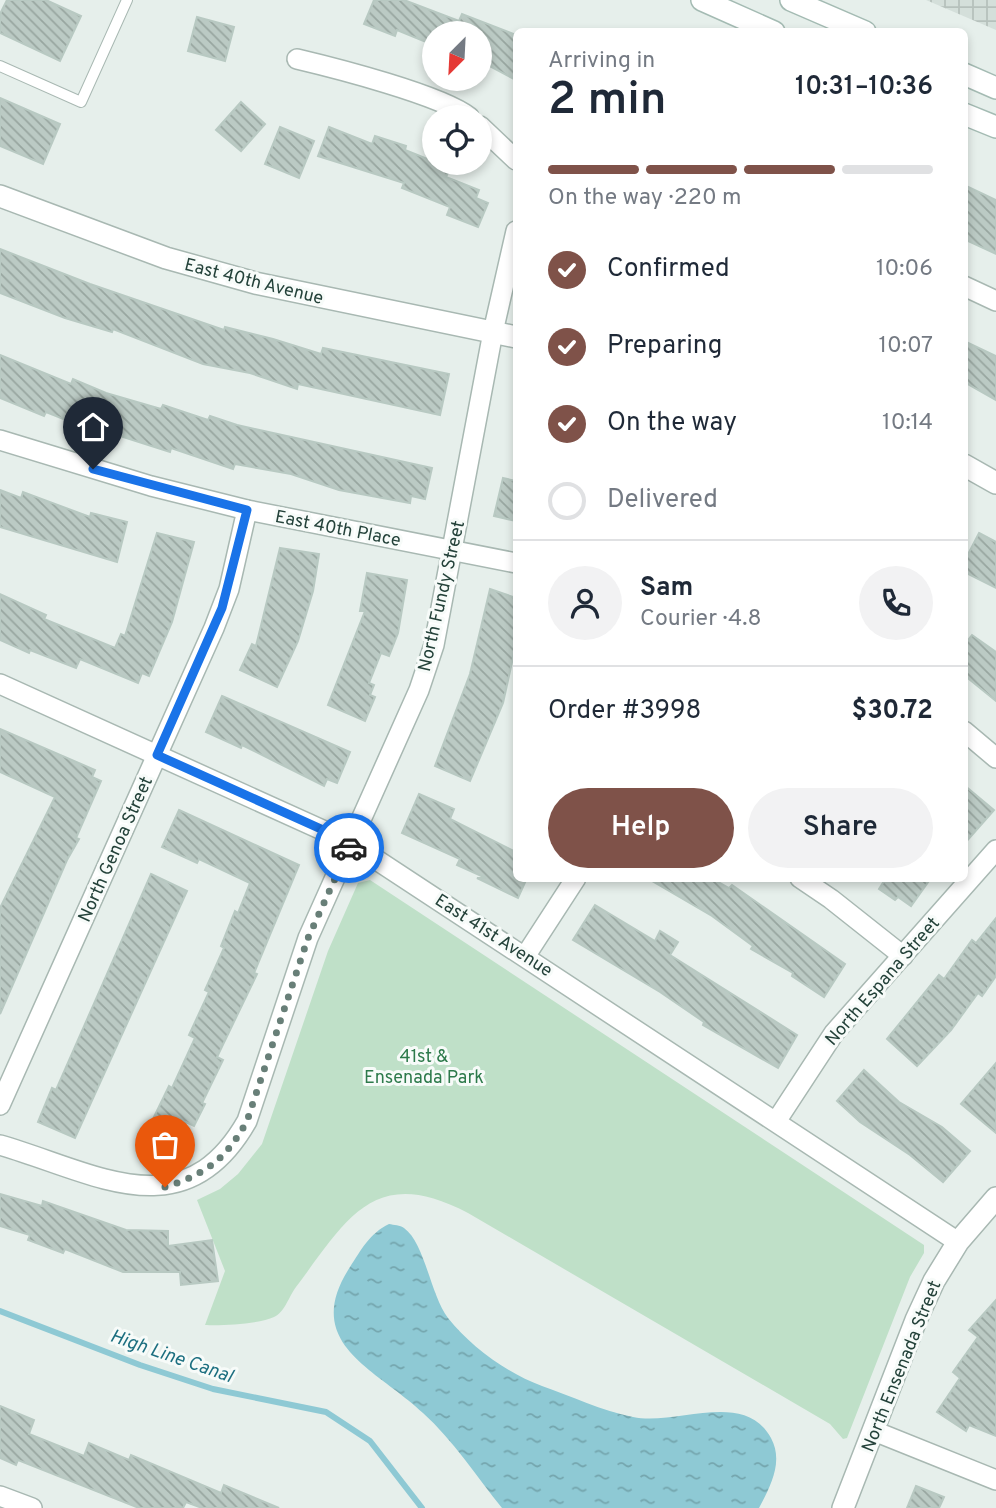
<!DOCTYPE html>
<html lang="en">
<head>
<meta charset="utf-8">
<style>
	body { margin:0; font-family:Overpass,sans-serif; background:#f2f2f3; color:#1f2937; height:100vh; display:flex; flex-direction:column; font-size:26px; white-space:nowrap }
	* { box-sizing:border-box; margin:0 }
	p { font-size:23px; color:#747a83 }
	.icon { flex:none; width:38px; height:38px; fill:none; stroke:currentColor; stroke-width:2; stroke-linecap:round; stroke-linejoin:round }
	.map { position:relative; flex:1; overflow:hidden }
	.sheet { position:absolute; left:513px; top:28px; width:455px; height:854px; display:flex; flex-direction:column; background:#fff; border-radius:10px; box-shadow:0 4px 10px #0003 }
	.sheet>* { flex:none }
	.needle { width:46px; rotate:204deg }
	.fabs { position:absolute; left:422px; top:21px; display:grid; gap:14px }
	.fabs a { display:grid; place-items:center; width:70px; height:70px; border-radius:50%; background:#fff; box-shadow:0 4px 10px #0003; font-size:35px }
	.pin { position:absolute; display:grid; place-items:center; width:60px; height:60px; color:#fff; margin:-72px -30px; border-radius:50% 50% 50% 0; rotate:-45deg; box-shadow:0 0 7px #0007 }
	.pin .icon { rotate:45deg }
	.courier { position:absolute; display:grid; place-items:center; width:70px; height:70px; margin:-35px; border:5px solid #1a73e8; border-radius:50%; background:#fff; color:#222; box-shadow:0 2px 9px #0007 }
	.headline em { font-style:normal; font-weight:600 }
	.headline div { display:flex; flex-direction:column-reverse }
	.headline { display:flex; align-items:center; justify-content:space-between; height:119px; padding:0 35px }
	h1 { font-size:46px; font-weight:600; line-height:52px }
	.bar { display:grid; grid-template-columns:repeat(4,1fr); gap:10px 7px; align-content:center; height:84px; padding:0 35px }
	.bar i { height:9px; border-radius:5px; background:#e0e1e3 }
	.bar .current { background:#7f5249 }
	.bar p { grid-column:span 4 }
	.line { display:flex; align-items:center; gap:18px; padding:0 35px; border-top:2px solid #e0e1e3 }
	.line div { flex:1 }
	.round { display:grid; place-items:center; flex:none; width:74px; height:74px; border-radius:37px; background:#f2f2f3 }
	ol { padding:0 35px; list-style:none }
	li { display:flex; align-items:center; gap:21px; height:77px }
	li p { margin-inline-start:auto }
	li .icon { padding:7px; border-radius:50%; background:#7f5249; color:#fff; stroke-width:4 }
	li:last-child { color:#747a83 }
	li i { width:38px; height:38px; border:4px solid #e0e1e3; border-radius:50% }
	.primary-button { display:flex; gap:14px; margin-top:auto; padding:14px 35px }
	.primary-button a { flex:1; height:80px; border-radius:42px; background:#7f5249; color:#fff; font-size:28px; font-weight:600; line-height:80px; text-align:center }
	.primary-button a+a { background:#f2f2f3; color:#1f2937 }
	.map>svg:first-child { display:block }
</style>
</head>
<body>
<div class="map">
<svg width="996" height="1508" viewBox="0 0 996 1508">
	<defs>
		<pattern id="industrial-grid" width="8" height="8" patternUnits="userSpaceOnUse" patternTransform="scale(1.75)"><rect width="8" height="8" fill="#d4dfda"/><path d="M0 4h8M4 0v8" fill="none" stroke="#b6c1bc"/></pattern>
		<pattern id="water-ripples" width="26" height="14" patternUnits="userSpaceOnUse" patternTransform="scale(1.75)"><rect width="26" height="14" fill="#8ec9d4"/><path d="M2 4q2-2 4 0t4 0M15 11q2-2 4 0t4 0" fill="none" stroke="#74a5ad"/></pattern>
		<pattern id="building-back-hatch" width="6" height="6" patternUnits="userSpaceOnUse" patternTransform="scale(1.75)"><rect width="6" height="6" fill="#bbcac4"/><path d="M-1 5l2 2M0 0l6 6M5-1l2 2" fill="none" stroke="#98a6a0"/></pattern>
	</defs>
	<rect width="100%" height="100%" fill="#e6efeb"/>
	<path fill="url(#industrial-grid)" d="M926,0H996V30Z"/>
	<path fill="#bfe0c8" d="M370,880L924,1245V1253L910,1277L847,1438L843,1439L830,1424L468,1213C374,1164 348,1218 296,1287C289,1296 285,1312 274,1317C260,1324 221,1326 205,1325L225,1271L197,1200L220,1189L238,1174L262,1144L328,951L358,883Z"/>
	<path fill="url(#water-ripples)" d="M389,1224C394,1225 400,1225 404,1228C425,1243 430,1294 448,1318C471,1347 507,1373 542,1386C571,1396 602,1411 633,1417C677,1426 744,1389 771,1438C784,1462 770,1487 759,1508H502C477,1477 453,1440 423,1413C377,1369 300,1344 350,1267C361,1250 370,1233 389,1224Z"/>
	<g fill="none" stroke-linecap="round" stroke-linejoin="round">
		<path stroke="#8ec9d4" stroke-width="6" d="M0,1311L140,1365L213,1389L326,1412L370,1441L422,1508"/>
	</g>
	<g fill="url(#building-back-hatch)" stroke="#b8c9c2" stroke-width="2">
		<path d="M7,0H46L81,16L60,61L0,33V14Z"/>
		<path d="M374,0H404L459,21L462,14L516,35V80L480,61V33H434V40L428,38L426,42L397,30L395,36L364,24Z"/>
		<path d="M197,17L234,27L225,61L188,51Z"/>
		<path d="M0,98L60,124L43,164L0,146Z"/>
		<path d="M241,102L265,124L241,151L216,130Z"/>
		<path d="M280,127L314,141L299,178L265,164Z"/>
		<path d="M329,127L372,144L375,136L406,146L405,150L450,168L446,177L479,190L476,198L488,203L478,227L447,215L450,207L402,188L404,183L318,156Z"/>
		<path d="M964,185L996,200V254L964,239Z"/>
		<path d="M0,249L90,284L224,330L225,327L273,339L321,354L323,348L449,374L440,415L298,384L297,389L250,373L203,364L113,329L112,332L65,318L0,293Z"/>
		<path d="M964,341L996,356V400L964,382Z"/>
		<path d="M0,355L71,384L73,379L106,393L161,409L163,405L208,420L210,416L237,425L432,468L425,499L411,496L410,503L339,490L291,474L235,464L233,469L171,448L170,452L92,427L91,430L46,412L44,416L0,398Z"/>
		<path d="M503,478L516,481V521L494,516Z"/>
		<path d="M0,490L21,498L23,492L90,517L91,513L127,522L117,562L0,527Z"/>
		<path d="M157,533L194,542L172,622L149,676L142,673L138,683L80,659L76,668L30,650L29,653L0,640V594L46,615L44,619L115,648L121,634L125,636Z"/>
		<path d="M979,533L996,542V588L964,572V562Z"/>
		<path d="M280,548L319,554L313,591L298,641L277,687L240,670L252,644L256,646Z"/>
		<path d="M367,573L407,580L398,633L389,656L381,653L369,683L374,685L370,695L375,697L365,721L328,705L365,611H360Z"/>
		<path d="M490,589L516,598V644L503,703L470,781L435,766L470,674Z"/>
		<path d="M972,635L996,652V701L964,675V645Z"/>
		<path d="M222,696L350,752L337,783L327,779L324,786L242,745L241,748L206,732Z"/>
		<path d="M0,729L95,770L92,777L101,781L76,838L79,839L67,860L0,1014V908L55,797L0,772Z"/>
		<path d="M964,785L994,810L964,844Z"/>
		<path d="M419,794L454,809L450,819L516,852V878H527L518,898L477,878H486L457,865L460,859L402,833Z"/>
		<path d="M179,810L299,865L254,973L257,974L217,1057L223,1060L202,1103L205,1104L194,1126L186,1122L180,1135L152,1121L169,1086L172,1088L195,1038L189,1035L209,992L205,990L224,948L221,946L235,911L238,913L250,883L199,859L197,863L162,847Z"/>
		<path d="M151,874L187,891L75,1138L38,1122L52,1088L56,1090Z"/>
		<path d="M647,878H711L729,888L732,885L845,964L824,997L792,976L793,973L751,949L753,946L712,916Z"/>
		<path d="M886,878H931L911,906L898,897L895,900L879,889Z"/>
		<path d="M595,905L655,941L660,931L678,942L670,955L797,1035L778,1068L703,1025L704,1022L660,992L573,940Z"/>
		<path d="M996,918V976L982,996L978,993L951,1030L917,1066L887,1039L939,975L944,979L972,940L976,943Z"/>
		<path d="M996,1063V1133L961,1104Z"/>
		<path d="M864,1070L899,1102L942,1127L970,1151L943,1182L910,1155L860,1122L837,1101Z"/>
		<path d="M0,1194L42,1206L43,1201L126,1230L168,1231V1246L212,1240L218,1281L181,1285L180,1272H123L65,1249L63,1253L28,1240L30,1235L0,1226Z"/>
		<path d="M996,1300V1436L969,1425L966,1431L937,1412L960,1378L953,1372L978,1337L969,1330Z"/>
		<path d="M0,1406L34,1420L29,1434L84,1456L89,1443L129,1460L131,1455L221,1493L224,1485L279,1508H202L186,1502L183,1508H139L18,1460L16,1465L0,1458Z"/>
		<path d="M916,1486L944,1497L939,1508H907Z"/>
	</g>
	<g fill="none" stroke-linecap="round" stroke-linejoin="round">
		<g stroke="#a8b8b2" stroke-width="12">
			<path id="service" d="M0,66L81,102L127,0"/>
		</g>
		<g stroke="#a8b8b2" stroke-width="22">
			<g id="minor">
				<path d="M297,59C335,68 441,95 469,117"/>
				<path d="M480,126L516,160"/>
				<path d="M964,286L996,301"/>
				<path d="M0,440L151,486L247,510L516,563"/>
				<path d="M0,684L351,843L958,1242"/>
				<path d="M964,731L996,758"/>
				<path d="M800,878L831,899L903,956"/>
				<path d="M526,955L576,878"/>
				<path d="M0,1105L214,628L229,589L247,510"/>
				<path d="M777,1120L834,1033L996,850"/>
				<path d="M0,1145C94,1172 184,1232 247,1121L308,938L419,690L434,645L493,332L516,231"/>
				<path d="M874,1431L996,1480"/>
				<path d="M0,1496L32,1508"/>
			</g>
		</g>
		<g stroke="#a8b8b2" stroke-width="24">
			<g id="tertiary">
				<path d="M0,196L166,258L255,283L516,337"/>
				<path d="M964,465L996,483"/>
				<path d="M843,1508L916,1320L934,1281L958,1242L996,1198"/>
			</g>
		</g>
		<g stroke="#a4bbb3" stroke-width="24">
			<g id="secondary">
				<path d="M702,0L774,32"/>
				<path d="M791,0L865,32"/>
				<path d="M964,74L996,88"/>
				<path d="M964,114L996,127"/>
			</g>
		</g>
		<use href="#service" stroke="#fff" stroke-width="10"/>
		<use href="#minor" stroke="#fff" stroke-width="19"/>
		<use href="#tertiary" stroke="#fff" stroke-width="21"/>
		<use href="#secondary" stroke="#fff" stroke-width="21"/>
	</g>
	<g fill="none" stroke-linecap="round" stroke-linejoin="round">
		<path stroke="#687f78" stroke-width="7" stroke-dasharray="0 12.6" d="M165,1187C206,1174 226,1159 247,1121L308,938L349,848"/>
		<path stroke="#1a73e8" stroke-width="9" d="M93,469L247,510L222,608L157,755L352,843L349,848"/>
	</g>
	<g text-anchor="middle" stroke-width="6" stroke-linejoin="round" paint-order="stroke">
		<g font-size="18" fill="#24423a" stroke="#f7fbf9">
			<text transform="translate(254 281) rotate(14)" y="6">East 40th Avenue</text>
			<text transform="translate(338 528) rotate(11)" y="6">East 40th Place</text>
			<text transform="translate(441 596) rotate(-77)" y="6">North Fundy Street</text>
			<text transform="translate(115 849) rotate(-66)" y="6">North Genoa Street</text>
			<text transform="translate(494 935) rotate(33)" y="6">East 41st Avenue</text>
			<text transform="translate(882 981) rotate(-49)" y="6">North Espana Street</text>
			<text transform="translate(901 1366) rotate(-68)" y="6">North Ensenada Street</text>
		</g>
		<g font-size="18" fill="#2d7a4b" stroke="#f7fbf9">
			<text x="424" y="1062">41st &amp;<tspan x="424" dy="21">Ensenada Park</tspan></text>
		</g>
		<g font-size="19" font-style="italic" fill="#1c6f80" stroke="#f7fbf9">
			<text transform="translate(172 1355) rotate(19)" y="7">High Line Canal</text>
		</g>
	</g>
</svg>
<div class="fabs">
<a><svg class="needle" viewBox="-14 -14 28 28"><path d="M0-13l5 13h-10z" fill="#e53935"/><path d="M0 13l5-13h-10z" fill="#747a83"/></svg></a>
<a><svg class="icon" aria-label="locate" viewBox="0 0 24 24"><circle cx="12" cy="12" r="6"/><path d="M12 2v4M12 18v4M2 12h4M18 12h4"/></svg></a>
</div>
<div class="pin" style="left:165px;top:1187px;background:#ea580c"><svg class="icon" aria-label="bag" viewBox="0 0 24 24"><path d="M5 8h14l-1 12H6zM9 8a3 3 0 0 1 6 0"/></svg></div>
<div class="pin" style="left:93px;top:469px;background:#1f2937"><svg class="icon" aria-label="home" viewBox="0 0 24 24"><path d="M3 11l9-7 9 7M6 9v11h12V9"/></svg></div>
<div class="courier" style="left:349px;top:848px"><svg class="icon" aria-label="car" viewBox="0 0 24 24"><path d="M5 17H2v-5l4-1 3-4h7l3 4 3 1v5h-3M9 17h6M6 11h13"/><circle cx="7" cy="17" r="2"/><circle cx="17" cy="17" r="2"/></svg></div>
<section class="sheet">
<div class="headline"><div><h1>2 min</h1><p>Arriving in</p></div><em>10:31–10:36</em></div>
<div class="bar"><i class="current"></i><i class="current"></i><i class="current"></i><i></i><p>On the way · 220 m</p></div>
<ol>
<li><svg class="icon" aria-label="check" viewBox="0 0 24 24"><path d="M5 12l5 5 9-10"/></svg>Confirmed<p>10:06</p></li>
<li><svg class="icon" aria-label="check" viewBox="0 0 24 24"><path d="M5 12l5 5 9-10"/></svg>Preparing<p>10:07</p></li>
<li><svg class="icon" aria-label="check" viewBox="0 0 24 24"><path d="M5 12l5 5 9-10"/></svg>On the way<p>10:14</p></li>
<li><i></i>Delivered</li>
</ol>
<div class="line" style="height:126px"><a class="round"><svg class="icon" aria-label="person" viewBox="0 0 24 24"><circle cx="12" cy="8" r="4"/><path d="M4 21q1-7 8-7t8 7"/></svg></a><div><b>Sam</b><p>Courier · 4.8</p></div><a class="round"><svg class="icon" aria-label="phone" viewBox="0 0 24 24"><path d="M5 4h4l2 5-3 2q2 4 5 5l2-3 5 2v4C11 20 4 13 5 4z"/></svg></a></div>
<div class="line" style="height:91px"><div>Order #3998</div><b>$30.72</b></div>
<div class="primary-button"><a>Help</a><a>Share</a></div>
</section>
</div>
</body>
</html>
